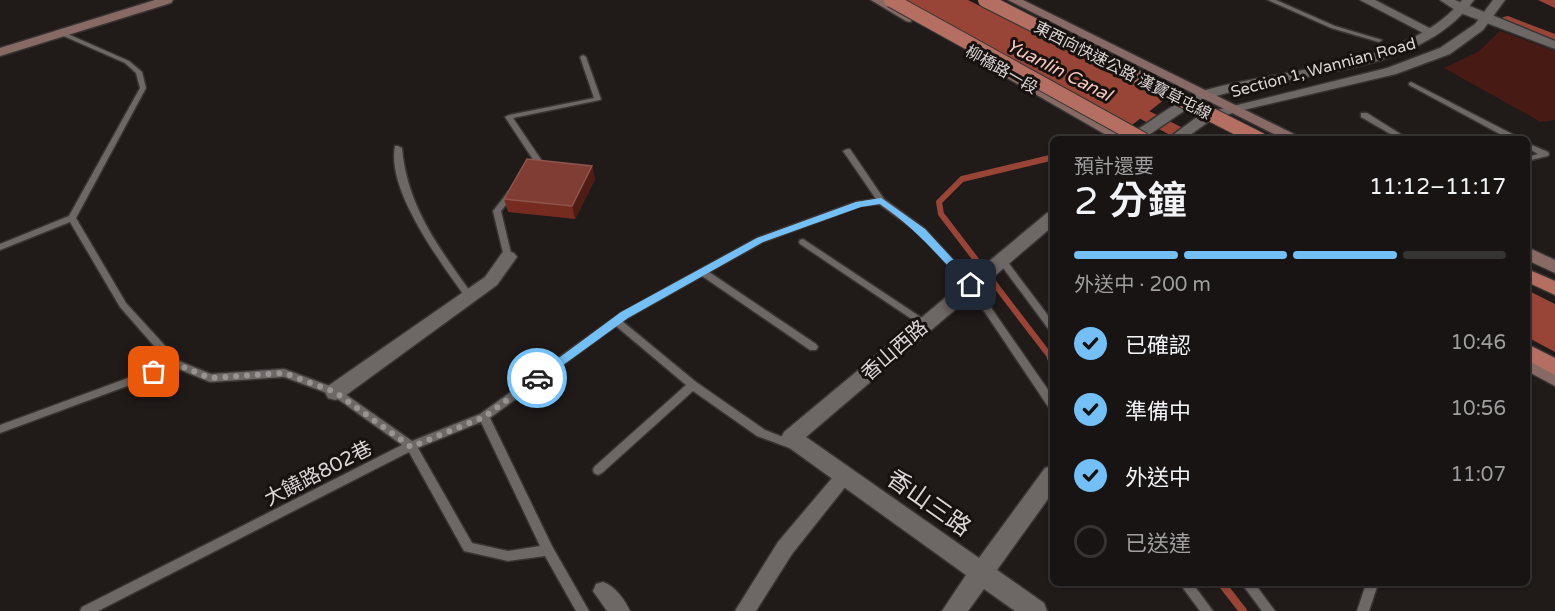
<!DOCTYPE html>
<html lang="zh-TW">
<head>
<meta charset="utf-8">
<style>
	body { margin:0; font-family:"Varela Round","Noto Sans TC",sans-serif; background:#211d1c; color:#f1f3f6; height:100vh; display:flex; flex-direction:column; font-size:22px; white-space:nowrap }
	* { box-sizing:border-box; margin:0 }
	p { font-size:20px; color:#9f9ea0 }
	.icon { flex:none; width:33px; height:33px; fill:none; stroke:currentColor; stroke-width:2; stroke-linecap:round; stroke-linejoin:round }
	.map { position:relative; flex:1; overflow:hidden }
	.details { position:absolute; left:1050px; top:136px; width:480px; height:450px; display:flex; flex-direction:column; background:#181413; border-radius:9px; box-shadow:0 2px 4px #0004,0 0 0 2px #363333 }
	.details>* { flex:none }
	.pin { position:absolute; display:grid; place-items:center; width:51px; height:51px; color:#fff; margin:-26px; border-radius:12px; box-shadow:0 3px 9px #0006 }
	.courier { position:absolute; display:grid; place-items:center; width:60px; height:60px; margin:-30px; border:4px solid #74c0f6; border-radius:50%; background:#fff; color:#222; box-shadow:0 2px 8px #0007 }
	.headline em { font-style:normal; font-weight:600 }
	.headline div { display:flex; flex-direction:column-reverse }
	.headline { display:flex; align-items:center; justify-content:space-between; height:102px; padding:0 24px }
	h1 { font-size:39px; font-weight:600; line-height:45px }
	.bar { display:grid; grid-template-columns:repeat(4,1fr); gap:9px 6px; align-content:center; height:72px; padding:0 24px }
	.bar i { height:8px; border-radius:4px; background:#363333 }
	.bar .selected { background:#74c0f6 }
	.bar p { grid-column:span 4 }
	ol { padding:0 24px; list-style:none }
	li { display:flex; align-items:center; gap:18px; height:66px }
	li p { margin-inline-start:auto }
	li .icon { padding:6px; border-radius:50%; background:#74c0f6; color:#111; stroke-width:4 }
	li:last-child { color:#9f9ea0 }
	li i { width:33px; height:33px; border:3px solid #363333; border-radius:50% }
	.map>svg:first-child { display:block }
</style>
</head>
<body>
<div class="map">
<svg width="1555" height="611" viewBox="0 0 1555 611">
	<rect width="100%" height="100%" fill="#201a19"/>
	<path fill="#471b14" d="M1500,31L1555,51V120L1541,122L1444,68L1478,52Z"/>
	<g fill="#984537">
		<path d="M905,0H968L1165,99L1132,125Z"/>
		<path d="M1527,290L1555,304V352L1527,337Z"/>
	</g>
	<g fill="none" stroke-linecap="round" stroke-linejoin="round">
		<g stroke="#984537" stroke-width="4.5">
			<path d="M1101,140L1107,138"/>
			<path d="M1044,159L1053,157"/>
		</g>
		<path stroke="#984537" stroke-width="6" d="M1050,158L962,179L939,202L941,214L1052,359"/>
		<g stroke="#984537" stroke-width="8">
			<path d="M1051,358L1053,361"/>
			<path d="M1222,584L1243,611"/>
		</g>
		<g fill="#984537" fill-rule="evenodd">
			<path d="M1538,0H1555V8Z"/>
			<path d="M1508,16L1555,34V43L1503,23L1501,20L1503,17Z"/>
			<path d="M1121,97L1199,136L1201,140H1179L1115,105L1113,102L1115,99Z"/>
		</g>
		<g stroke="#383433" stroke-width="3">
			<g id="service">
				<path d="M1268,0H1276L1335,26L1382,40L1379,42L1331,28Z"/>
				<path d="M61,31L129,61L142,72L146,88L76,218L126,303L179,361L211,374L284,369L287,370L338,389L412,441L480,414L621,313L757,238L856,202L876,199L843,151L847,149H850L884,199L925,229L974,283L1053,397V409L1049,408L968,287L919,233L879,204L860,206L763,242L709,272L816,344L818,347L816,350H810L702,276L622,321L696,382L765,430L796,442L797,445L796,448L792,449L757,436L693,391L602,473L598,475L594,473L593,470L594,467L686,385L616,326L490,418L552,546L589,611H576L545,556L508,561L464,551L409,452L98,611H80L82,607L402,445L332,395L284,377L210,382L176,368L0,433V425L169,363L120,307L70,222L0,250V244L69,216L140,88L136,73L125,63L59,34L58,33ZM481,422L540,546L508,551L472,543L418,448Z"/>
				<path d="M583,55L586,57L601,99L600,100L513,118L542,161L534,171H528L527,169L534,161L505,117L509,115L594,98L580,57Z"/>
				<path d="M1411,82L1520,138V140H1511L1409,85V83Z"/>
				<path d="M1361,113H1367L1410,140H1401L1361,117Z"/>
				<path d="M1527,143L1548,152L1549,154L1548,156L1527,161V157L1538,154L1527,148Z"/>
				<path d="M395,146H398L402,148C407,206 439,248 472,294L473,296L472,298H466C441,263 386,190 395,146Z"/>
				<path d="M511,191L515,194L501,211L512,257L508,260L504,257L493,211L508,192Z"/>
				<path d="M803,239L928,322L930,324L928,326H922L800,244L799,242L800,240Z"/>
				<path d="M1001,256L1004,257L1053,322V332L1050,331L998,261L997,259L998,257Z"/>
				<path d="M1180,584H1193L1213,611H1200Z"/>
				<path d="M1242,584H1255L1275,611H1262Z"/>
				<path d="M1366,584H1378L1369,611H1357Z"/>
			</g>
		</g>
		<g stroke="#383433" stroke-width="3">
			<g id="pedestrian">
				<path d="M844,468L850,471L853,476L850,481L792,554L756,611H735L778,542L838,471Z"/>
				<path d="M603,582C615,586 625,600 630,611H607L593,591L596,584Z"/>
			</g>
		</g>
		<g stroke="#383433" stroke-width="3">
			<g id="minor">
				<path d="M1360,0H1375L1439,33L1433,37L1429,36Z"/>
				<path d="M1440,0H1455L1555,41V49L1458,12Z"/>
				<path d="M1053,212V226L806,437L979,558L1045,468L1053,466V492L997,570L1044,603L1047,611H1015L984,589L968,611H942L966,575L784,444L781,438L784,432L1047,213Z"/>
				<path d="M508,251L514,253L517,257L497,285L342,398L335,400L328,398L325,392L328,386L485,277L502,253Z"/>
			</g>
		</g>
		<g stroke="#383433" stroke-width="3">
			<g id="tertiary">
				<path d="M1462,0H1474C1419,76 1296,71 1213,97C1191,104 1170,121 1150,134L1149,140H1135L1138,129C1159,116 1182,97 1206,90C1284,68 1409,66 1462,0Z"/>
				<path d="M1493,0H1505L1483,30L1450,54L1396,74L1239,111L1211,120L1183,140H1166L1201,114L1387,68L1440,48L1475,24Z"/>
			</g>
		</g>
		<g stroke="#383433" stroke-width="3">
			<g id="secondary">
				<path d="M155,0H173L171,3L0,56V48Z"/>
				<path d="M871,0H886L916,18L910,22L906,21Z"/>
				<path d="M1008,0H1023L1306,140H1286Z"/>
				<path d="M986,56L1131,137L1133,140H1115L981,63L979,60Z"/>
				<path d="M1527,247L1555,260V273L1527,260Z"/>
				<path d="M1527,355L1555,369V386L1527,371Z"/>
			</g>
		</g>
		<g stroke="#383433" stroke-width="3">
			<g id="trunk">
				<path d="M1527,269L1555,281V295L1527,282Z"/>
				<path d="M1527,344L1555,358V375L1527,360Z"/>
			</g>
		</g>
		<use href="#service" fill="#6d6765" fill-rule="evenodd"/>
		<use href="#pedestrian" fill="#6d6765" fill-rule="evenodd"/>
		<use href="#minor" fill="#6d6765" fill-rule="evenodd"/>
		<use href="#tertiary" fill="#6d6765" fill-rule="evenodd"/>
		<use href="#secondary" fill="#886a64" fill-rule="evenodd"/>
		<use href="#trunk" fill="#b46f62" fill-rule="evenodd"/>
		<g stroke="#383433" stroke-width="16" stroke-linecap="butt">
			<g id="trunk-bridge">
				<path d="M891,0L1144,140"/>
				<path d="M985,0L1261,140"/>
			</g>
		</g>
		<use href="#trunk-bridge" stroke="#b46f62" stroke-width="14"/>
	</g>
	<path fill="#762b21" d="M592,166L595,179L575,219L508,212L504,199Z"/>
	<path fill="#4f1c15" d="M592,166L595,179L575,219L572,206Z"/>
	<path fill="#803d34" stroke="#8e554d" stroke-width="1.5" d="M527,159L592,166L572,206L504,199Z"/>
	<path fill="#74c0f6" d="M881,198L925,229L974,282V287H967C940,257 914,227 880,204L861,207L763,242L628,318L541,381H533L532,378L621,312L757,238L856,202Z"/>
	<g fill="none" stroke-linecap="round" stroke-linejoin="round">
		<path stroke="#999493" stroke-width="6" stroke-dasharray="0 10.8" d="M154,372L176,364L210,378L284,373L335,392L411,447L484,417L537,378"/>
	</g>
	<g text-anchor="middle" stroke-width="6" stroke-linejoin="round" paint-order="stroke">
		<g font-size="16" fill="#dad6d5" stroke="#171110">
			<text transform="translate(1323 67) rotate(-15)" y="6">Section 1, Wannian Road</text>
			<text transform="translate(1002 69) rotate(30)" y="6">柳橋路一段</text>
			<text transform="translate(1123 70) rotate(27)" y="6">東西向快速公路 漢寶草屯線</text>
		</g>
		<g font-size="18" font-style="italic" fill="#f8c7bd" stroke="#171110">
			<text transform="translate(1059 70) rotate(27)" y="6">Yuanlin Canal</text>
		</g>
		<g font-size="20" fill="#dad6d5" stroke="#171110">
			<text transform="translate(894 350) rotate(-41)" y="7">香山西路</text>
			<text transform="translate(318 473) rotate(-27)" y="7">大饒路802巷</text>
		</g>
		<g font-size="24" fill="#dad6d5" stroke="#171110">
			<text transform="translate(929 503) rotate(35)" y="8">香山三路</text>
		</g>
	</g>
</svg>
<div class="pin" style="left:154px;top:372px;background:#ea580c"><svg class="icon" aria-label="bag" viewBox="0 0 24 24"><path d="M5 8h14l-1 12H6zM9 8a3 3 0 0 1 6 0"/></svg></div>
<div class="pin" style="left:971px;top:285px;background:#1f2937"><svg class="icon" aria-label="home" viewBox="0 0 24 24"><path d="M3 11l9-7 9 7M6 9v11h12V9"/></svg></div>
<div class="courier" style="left:537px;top:378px"><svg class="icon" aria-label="car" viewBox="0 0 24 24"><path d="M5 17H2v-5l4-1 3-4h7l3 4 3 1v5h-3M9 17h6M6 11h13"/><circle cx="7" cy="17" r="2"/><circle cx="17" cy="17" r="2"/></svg></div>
<section class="details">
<div class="headline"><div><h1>2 分鐘</h1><p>預計還要</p></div><em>11:12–11:17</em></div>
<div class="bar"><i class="selected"></i><i class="selected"></i><i class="selected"></i><i></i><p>外送中 · 200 m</p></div>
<ol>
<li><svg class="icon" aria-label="check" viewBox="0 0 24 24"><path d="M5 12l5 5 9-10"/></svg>已確認<p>10:46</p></li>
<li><svg class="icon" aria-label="check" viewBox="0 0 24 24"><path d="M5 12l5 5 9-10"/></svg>準備中<p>10:56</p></li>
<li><svg class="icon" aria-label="check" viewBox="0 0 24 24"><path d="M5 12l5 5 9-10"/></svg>外送中<p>11:07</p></li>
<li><i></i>已送達</li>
</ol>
</section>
</div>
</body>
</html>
